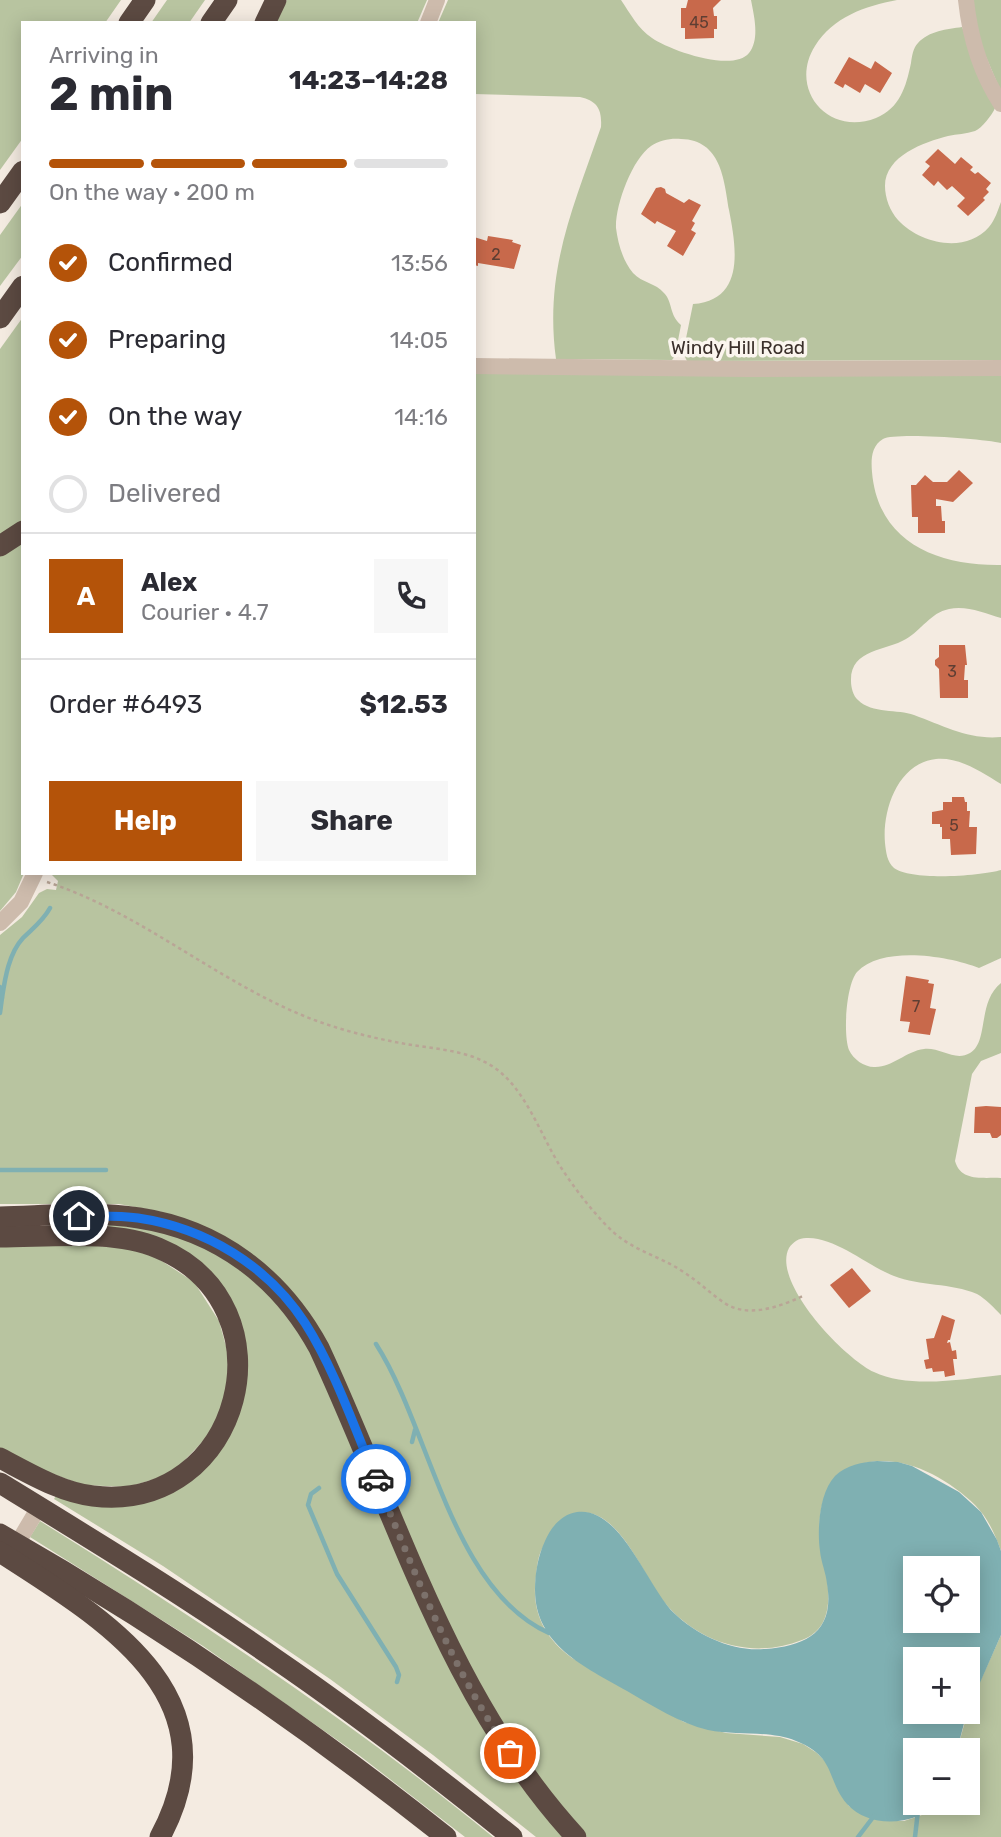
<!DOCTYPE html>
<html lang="en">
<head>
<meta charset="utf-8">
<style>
	body { margin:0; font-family:Rubik,sans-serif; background:#f7f7f7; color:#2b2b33; height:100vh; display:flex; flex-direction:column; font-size:26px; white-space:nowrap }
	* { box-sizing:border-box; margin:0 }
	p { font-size:23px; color:#7c7c81 }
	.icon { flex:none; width:38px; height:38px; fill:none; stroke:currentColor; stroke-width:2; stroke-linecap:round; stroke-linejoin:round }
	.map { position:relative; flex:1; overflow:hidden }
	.drawer { position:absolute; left:21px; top:21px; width:455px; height:854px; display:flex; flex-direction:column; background:#fff; border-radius:0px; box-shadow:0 4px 18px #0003 }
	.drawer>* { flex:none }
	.tools { position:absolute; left:903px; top:1556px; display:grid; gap:14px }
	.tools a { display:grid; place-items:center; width:77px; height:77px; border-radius:0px; background:#fff; box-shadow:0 4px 18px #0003; font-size:35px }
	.pin { position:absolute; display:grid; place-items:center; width:60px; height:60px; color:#fff; margin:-30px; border:4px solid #fff; border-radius:50%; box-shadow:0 2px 7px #0007 }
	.courier { position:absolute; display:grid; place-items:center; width:70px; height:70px; margin:-35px; border:5px solid #1a73e8; border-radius:50%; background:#fff; color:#222; box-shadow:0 2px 9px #0007 }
	.headline em { font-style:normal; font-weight:700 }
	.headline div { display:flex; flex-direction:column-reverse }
	.headline { display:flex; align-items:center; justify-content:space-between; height:119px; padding:0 28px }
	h1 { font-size:46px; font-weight:700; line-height:52px }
	.bar { display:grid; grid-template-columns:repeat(4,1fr); gap:10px 7px; align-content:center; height:84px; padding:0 28px }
	.bar i { height:9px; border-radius:5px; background:#e1e1e2 }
	.bar .on { background:#b45309 }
	.bar p { grid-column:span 4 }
	.line { display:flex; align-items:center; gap:18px; padding:0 28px; border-top:2px solid #e1e1e2 }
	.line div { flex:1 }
	.round { display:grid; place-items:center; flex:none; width:74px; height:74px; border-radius:0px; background:#f7f7f7 }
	ol { padding:0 28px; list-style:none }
	li { display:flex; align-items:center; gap:21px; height:77px }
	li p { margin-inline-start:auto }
	li .icon { padding:7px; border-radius:50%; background:#b45309; color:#fff; stroke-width:4 }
	li:last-child { color:#7c7c81 }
	li i { width:38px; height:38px; border:4px solid #e1e1e2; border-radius:50% }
	.button { display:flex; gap:14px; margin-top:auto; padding:14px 28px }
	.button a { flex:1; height:80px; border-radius:0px; background:#b45309; color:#fff; font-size:28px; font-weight:700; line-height:80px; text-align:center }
	.button a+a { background:#f7f7f7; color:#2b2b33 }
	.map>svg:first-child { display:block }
</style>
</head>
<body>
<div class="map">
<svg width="1001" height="1837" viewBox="0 0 1001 1837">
	<rect width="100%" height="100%" fill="#f4ebe1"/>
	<g fill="#b8c4a0">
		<path d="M0,0H121L105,23H23V138L0,170Z"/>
		<path d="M167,0H205L189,23H151Z"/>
		<path d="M287,0H427L417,23H275Z"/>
		<path d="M448,0H621C630,13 638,29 652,38C669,50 733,73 749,53C760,39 754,16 751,0H897C865,6 833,17 815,46C788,89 828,137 876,118C900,108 906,87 911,63C912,56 913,48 918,43C929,31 947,29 962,27L995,108C992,115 982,128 975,131C966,134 957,134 948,136C924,142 885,156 885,186C885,198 890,211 898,220C920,244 966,254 989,227C995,220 998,210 1001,202V360L687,361L683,353L693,304C746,300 736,246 729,210C724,179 721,140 681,139C671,138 660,140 651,146C632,159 615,206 616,228C618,244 623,261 633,273C642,283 656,283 664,293C673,302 669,315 681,325L675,356L672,360L556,359C544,271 573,208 601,127C602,110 598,101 580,97L474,94V23H438Z"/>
		<path d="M972,0H1001V92L978,38Z"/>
		<path d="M23,203V255L0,286V235Z"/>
		<path d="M23,317V521L0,537V349Z"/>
		<path d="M474,373L746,376L1001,375V443C985,439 895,432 883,439C871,446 871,460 872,472C878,543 938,566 1001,565V618C984,613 966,605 949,609C930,613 922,630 906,639C886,651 850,649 851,681C851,687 853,696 858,700C872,714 898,709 914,715C944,726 969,740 1001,737V784C981,772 960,757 936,759C898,763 882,810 885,843C886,852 887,862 894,868C911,881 981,876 1001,870V958L979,968C949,956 882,945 857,972C846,985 843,1035 849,1050C853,1059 864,1067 874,1067C892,1068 906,1051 924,1049C940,1047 955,1062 970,1053C989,1042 977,1002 1001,983V1053L981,1061L972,1074L955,1161C961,1182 982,1177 1001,1178V1315C994,1308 986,1299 977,1294C951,1283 920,1286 894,1276C868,1266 834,1236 806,1238C799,1238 793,1242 789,1248C771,1282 845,1359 874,1372C909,1389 964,1379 1001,1375V1551C995,1534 988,1518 975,1505C945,1476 897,1450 855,1466C846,1469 838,1472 833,1480C824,1492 818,1515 820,1531C822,1565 846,1624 802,1640C752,1660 698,1643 664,1602C640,1573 615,1493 565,1517C558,1527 548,1537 542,1549C538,1556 537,1567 536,1576C531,1610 543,1637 572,1658L684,1722L726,1733L780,1737L803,1744L817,1753L828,1764L839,1791L849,1806L872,1818L888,1821H904L925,1814L939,1803L968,1802V1750H957L970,1704L1001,1635V1837H587L554,1798L507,1733L454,1639L315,1324L162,1212L119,1204H0V935L22,917L39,893L47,889L56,890L58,881L50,873H474Z"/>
		<path d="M23,542L24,873L16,892L0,911V556Z"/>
		<path d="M108,1224L148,1227L206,1247L254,1277L305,1338L416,1597L566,1837H536L433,1755L330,1679L163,1566L54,1499L57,1494L106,1505L223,1445L234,1425L244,1396L246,1368L196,1261L169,1243L108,1229Z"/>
		<path d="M0,1246H96L118,1247L151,1254L194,1282L219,1321L229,1357L226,1397L209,1435L179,1466L161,1477L128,1487L83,1485L45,1471L0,1448Z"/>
		<path d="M40,1521C197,1619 350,1720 493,1837H465L360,1756L203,1646L30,1537Z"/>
	</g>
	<path fill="#7fb0b2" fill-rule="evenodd" d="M877,1461L898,1462L912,1466L959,1492L981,1512L997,1540L1001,1551V1635L968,1710V1659H915V1712H967L957,1750H915V1802L939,1803C915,1825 871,1830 847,1804C826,1780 837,1757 796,1741C769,1730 737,1736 708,1730C679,1723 653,1706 627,1691C585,1667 535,1645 535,1590C535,1573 538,1556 545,1541C551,1527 562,1514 577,1512C621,1506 647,1587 674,1613C697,1635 732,1652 765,1649C807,1646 835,1631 827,1584C826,1573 821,1562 820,1551C817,1530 819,1493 835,1476C846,1465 863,1462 877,1461ZM915,1568H968V1620H915Z"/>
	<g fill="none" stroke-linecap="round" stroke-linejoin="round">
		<g stroke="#7fb0b2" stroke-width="4.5">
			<path d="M2,998C5,978 9,953 23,938C33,928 43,921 50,908"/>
			<path d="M0,1013L2,998L0,987"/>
			<path d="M0,1170H106"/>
			<path d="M376,1344C430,1428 451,1589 549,1633"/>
			<path d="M412,1442L415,1430"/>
			<path d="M319,1488L311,1494L308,1505L337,1574L396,1667L399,1675L397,1682"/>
			<path d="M858,1837L874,1816"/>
			<path d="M915,1837L919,1802"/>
		</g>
	</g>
	<g fill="#c8694b">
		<path d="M688,0H721L713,8L714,16H717V29H714V38L685,39V28H681V8H686Z"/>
		<path d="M849,57L871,69L875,61L892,73L880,93L865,84L860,93L845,84L843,88L834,83Z"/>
		<path d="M938,149L955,164L961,157L973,167L970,170L975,174L978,172L991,183L986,189L989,192L983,198L985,200L968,216L957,206L965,198L952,186L947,190L938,181L934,186L922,175L930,166L925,162Z"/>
		<path d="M661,187L665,189L666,193L684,203L689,199L701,205L692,221L695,223L691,230L696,233L683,256L667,246L676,231L657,221L655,224L641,214L656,188Z"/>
		<path d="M488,236L513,240L512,242L521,245L514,269L478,263V266L474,265V237L487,241Z"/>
		<path d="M959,470L973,483L953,502L936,499V506H941L942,521H945V533H918V517H912L911,485H916L925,475L933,482H947Z"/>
		<path d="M939,645H965L967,665H965L964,680H968V698H940L939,669L935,665V660L939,657Z"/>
		<path d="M952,797H964L965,802H967V811H970L969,827H977L976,854L951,855L950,839H942V827H940V824H932V812L943,810V802H952Z"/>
		<path d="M906,976L929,980L928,983L934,984L930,1008L936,1009L930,1035L908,1032L910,1022L900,1021Z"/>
		<path d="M986,1106L1001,1107V1135L997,1138H992L990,1133H974L975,1107Z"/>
		<path d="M852,1268L871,1291L849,1308L830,1285Z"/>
		<path d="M942,1315L955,1320L950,1340H948L947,1343L950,1342L952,1351L956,1350L957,1359H953L955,1375L945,1377L944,1371L933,1372L932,1368L926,1369L924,1360L929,1359L926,1339L934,1338Z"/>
	</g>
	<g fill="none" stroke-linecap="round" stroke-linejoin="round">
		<path stroke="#b9a596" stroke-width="2.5" stroke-dasharray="3.5 3.5" stroke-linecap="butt" d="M47,882C139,912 214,979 304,1016C336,1029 372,1038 406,1044C434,1049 467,1050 492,1066C525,1087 540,1134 560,1166C573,1186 588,1206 605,1224C631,1252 656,1253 685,1273C699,1282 710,1293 723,1302C747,1319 779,1307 803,1296"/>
		<g stroke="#cdbbac" stroke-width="16">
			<path d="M966,0C970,38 980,72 1001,104"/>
			<path d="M428,23L437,0"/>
			<path d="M474,366L746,369L1001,368"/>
			<path d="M0,923L21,902L35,873"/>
			<path d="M17,1544L39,1507"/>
		</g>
		<g stroke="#5c4a42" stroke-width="21">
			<path d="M129,23L145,0"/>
			<path d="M211,23L227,0"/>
			<path d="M265,23L276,0"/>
			<path d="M0,203L23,171"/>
			<path d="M0,318L23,286"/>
			<path d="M0,546L23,531"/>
			<path d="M0,1217C46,1216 94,1211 139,1218C219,1230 281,1278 319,1348C397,1515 448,1698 576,1837"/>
			<path d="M0,1237C48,1237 113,1229 158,1248C296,1305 242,1514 93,1496C60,1492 29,1473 0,1458"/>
			<path d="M0,1483C93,1540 185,1596 274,1658C356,1714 435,1775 512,1837"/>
			<path d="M0,1534C156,1623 305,1725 446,1837"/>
			<path d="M0,1552C102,1618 237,1695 160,1837"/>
		</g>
	</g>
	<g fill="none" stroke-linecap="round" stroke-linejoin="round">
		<path stroke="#7c716b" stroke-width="7" stroke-dasharray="0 12.6" d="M376,1479C415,1573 452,1669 510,1753"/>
		<path stroke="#1a73e8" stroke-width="9" d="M79,1216C99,1216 119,1215 138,1218C206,1228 268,1266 305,1323C335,1370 354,1427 376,1479"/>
	</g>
	<g text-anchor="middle" stroke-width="7" stroke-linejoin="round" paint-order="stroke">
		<g font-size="16" fill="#5e3e33">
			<text x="699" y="28">45</text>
			<text x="496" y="260">2</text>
			<text x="952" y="677">3</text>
			<text x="954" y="831">5</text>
			<text x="916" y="1012">7</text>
		</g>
		<g font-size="19" fill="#3b302b" stroke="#fbf5ee">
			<text x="738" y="354">Windy Hill Road</text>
		</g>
	</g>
</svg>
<div class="tools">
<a><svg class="icon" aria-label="locate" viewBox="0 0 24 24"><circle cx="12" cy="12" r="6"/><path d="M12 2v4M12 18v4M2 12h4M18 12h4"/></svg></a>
<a>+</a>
<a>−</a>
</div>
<div class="pin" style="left:510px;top:1753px;background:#ea580c"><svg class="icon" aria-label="bag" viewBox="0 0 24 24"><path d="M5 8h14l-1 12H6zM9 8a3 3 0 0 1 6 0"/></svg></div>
<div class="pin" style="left:79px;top:1216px;background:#1f2937"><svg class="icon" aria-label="home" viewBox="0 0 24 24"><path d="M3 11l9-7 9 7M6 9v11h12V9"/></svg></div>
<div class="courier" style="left:376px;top:1479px"><svg class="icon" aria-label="car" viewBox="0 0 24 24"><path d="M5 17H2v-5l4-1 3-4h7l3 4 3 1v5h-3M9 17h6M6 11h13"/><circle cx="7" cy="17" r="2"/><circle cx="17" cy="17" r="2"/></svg></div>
<section class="drawer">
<div class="headline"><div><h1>2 min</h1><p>Arriving in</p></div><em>14:23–14:28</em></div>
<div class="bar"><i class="on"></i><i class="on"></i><i class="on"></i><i></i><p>On the way · 200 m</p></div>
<ol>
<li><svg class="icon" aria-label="check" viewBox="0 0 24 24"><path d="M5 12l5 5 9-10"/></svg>Confirmed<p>13:56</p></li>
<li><svg class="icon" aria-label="check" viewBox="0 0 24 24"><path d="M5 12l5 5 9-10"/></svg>Preparing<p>14:05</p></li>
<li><svg class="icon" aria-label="check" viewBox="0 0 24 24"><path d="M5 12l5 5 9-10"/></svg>On the way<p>14:16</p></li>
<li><i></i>Delivered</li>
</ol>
<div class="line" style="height:126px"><b class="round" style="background:#b45309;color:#fff">A</b><div><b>Alex</b><p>Courier · 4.7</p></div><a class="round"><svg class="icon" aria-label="phone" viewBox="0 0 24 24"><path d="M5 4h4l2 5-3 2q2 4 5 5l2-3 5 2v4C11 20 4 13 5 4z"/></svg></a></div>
<div class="line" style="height:91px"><div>Order #6493</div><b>$12.53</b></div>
<div class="button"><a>Help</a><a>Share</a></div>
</section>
</div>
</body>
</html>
